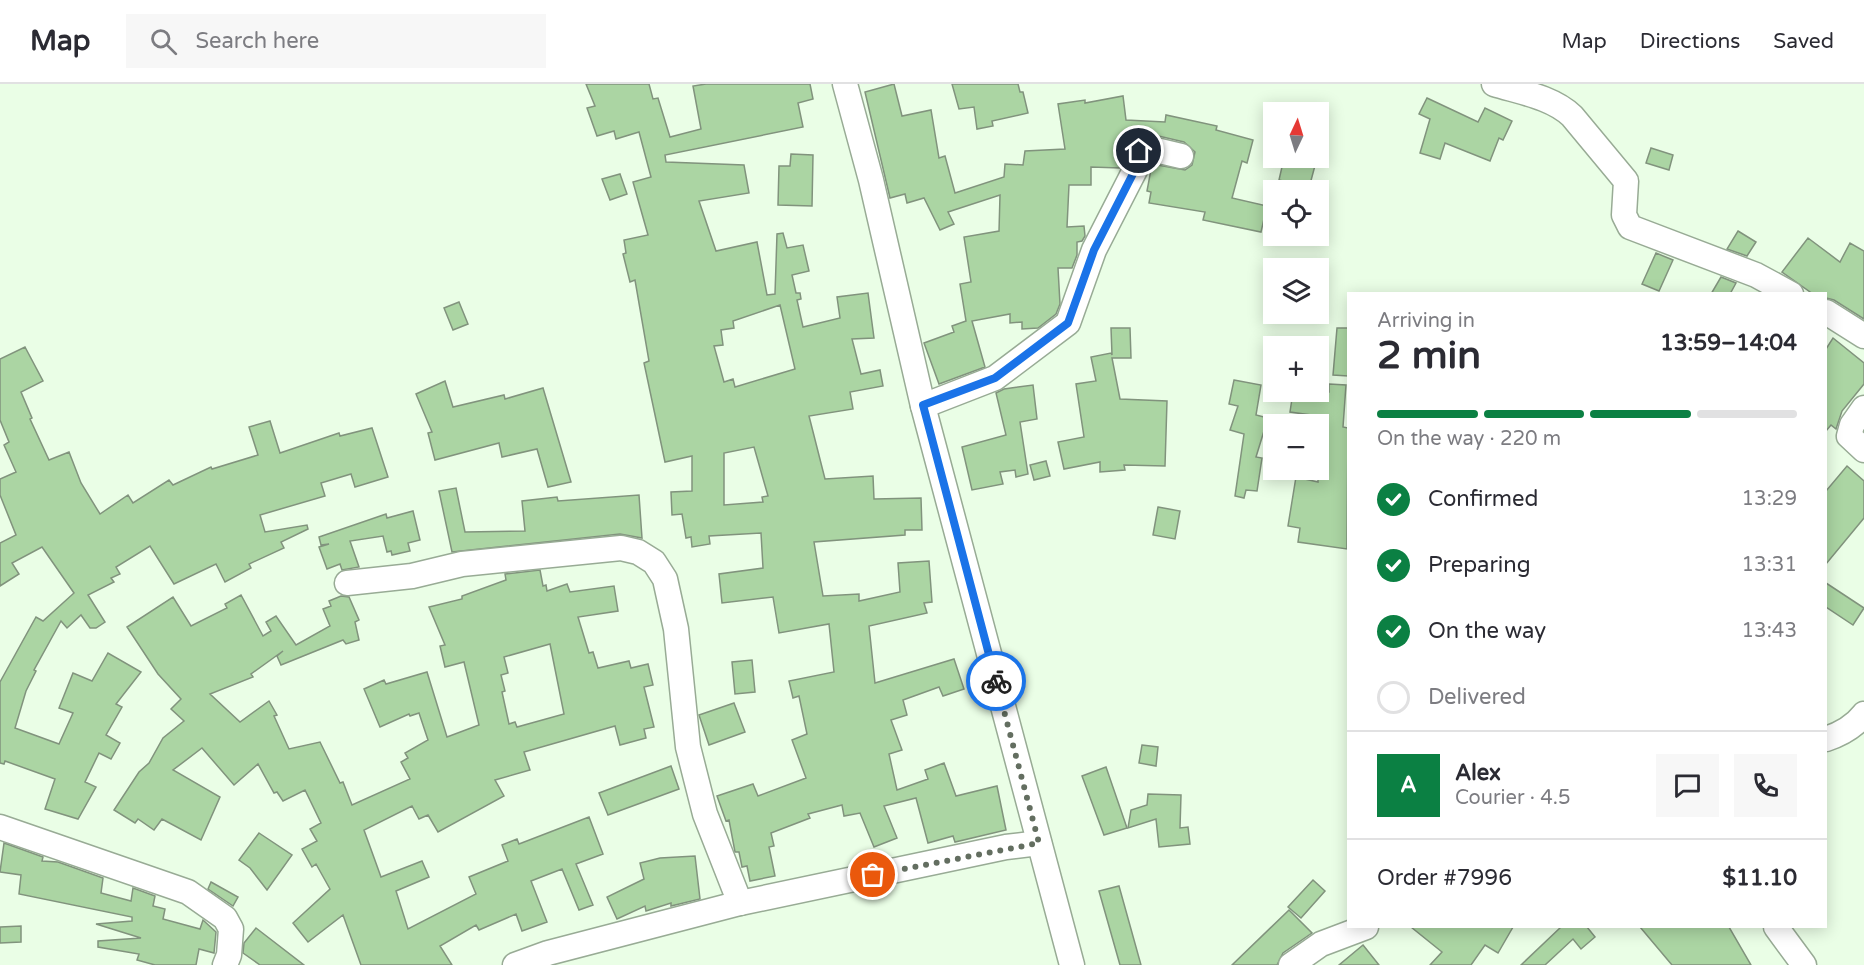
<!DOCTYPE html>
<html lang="en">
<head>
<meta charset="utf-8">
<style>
	body { margin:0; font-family:"Varela Round",sans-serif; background:#f7f7f7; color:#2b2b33; height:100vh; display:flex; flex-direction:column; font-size:22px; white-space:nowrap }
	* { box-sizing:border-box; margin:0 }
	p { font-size:20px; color:#7c7c81 }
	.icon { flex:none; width:33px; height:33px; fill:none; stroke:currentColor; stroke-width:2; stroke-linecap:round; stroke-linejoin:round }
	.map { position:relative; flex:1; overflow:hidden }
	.panel { position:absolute; left:1347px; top:208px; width:480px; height:636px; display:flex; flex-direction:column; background:#fff; border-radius:0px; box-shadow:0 3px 15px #0003 }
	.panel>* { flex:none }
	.needle { width:39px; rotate:4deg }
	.buttons { position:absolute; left:1263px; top:18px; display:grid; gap:12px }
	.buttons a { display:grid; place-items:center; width:66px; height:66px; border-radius:0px; background:#fff; box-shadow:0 3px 15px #0003; font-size:30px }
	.pin { position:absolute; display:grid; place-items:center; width:51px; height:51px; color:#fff; margin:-26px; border:3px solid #fff; border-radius:50%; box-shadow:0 2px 6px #0007 }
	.courier { position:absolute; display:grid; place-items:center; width:60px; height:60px; margin:-30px; border:4px solid #1a73e8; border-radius:50%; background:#fff; color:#222; box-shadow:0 2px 8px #0007 }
	.head em { font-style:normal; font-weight:700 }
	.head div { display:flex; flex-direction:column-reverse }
	.head { display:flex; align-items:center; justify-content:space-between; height:102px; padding:0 30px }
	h1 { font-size:39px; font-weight:700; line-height:45px }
	.bar { display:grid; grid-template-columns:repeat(4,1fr); gap:9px 6px; align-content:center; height:72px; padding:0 30px }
	.bar i { height:8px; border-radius:4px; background:#e1e1e2 }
	.bar .active { background:#0b8043 }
	.bar p { grid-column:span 4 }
	.line { display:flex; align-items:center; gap:15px; padding:0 30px; border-top:2px solid #e1e1e2 }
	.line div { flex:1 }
	.round { display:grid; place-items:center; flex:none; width:63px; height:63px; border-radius:0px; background:#f7f7f7 }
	ol { padding:0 30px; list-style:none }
	li { display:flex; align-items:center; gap:18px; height:66px }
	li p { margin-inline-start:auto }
	li .icon { padding:6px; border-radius:50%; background:#0b8043; color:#fff; stroke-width:4 }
	li:last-child { color:#7c7c81 }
	li i { width:33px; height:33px; border:3px solid #e1e1e2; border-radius:50% }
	header { display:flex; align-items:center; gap:36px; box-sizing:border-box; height:84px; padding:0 30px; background:#fff; border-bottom:2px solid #e1e1e2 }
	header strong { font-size:28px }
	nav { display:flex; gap:33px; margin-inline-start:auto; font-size:21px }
	.search { width:420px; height:54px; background:#f7f7f7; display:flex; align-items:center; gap:15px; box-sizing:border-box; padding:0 21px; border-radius:0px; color:#7c7c81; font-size:22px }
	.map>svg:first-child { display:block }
</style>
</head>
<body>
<header>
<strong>Map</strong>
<div class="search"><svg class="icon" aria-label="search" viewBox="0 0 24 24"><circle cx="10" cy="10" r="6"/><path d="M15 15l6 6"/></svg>Search here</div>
<nav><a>Map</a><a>Directions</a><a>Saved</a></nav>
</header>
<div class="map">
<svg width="1864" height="881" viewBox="0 0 1864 881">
	<rect width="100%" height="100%" fill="#eafee6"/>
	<g fill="#abd5a3" stroke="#81937d" stroke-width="1.5" fill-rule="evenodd">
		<path d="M586,0H649L653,15L658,14L670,53L701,45L693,2L706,0H810L813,15L798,19L803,43L665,71L666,78L744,81L749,109L699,117L716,167L757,158L767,211L775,210L777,150L783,149L787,164L803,161L809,187L792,191L796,209H800L801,215L797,216L803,243L840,234L837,213L868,209L874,254L852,255L861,290L880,286L883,302L850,308L853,325L809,332L825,395L873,392L874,415L921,414L922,446H905V451L814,458L823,512L859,510V517L900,508L898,479L929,477L932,518L924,519L927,529L869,542L875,599L954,575L964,605L943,612L939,603L903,616L907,631L891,636L902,666L889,670L897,706L928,695L925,686L944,679L956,712L997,702L1006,746L955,758L953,752L928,759L916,714L884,722L897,754L874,763L860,729L844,732L842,721L808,730L810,734L771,749L774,762L769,763L775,792L750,797L747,782L742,783L739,768H735L729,736L726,737L717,712L753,700L758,712L806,694L792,656L807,650L799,612L793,614L789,597L834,588L829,540L779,549L773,513L722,519L719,490L763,484L761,449L709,452L710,460L692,463L691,453L686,454L682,430L672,431L671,408L692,407V372L665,378L644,279L649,277L635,196L630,198L623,170L626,169L624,156L648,151L633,98L651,93L639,48L616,55L614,47L597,52L587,24L595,22ZM780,221L795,285L735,303L733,295L724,298L714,262L723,261L721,246L734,244L733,237ZM754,363L768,412L762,413L763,418L724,421V369Z"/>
		<path d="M894,0L902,32L931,26L939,74L945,72L955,109L1004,93L1005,80L1023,81L1025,67L1065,65L1058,20L1085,16V19L1123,12L1126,36L1165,38L1166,31L1217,42L1216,46L1253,56L1247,79L1242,77L1232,114L1267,122L1261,148L1203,136L1205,128L1149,119L1151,108L1147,107L1152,80L1185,86L1192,81L1195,68L1184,58L1150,50L1134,54L1128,59L1120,84L1091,83V101H1069L1067,143L1084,142L1085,152L1082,157L1077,158V171L1072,184H1058L1060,220L1056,230L1038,244L1022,245V238L1010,239V230L972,237L985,283L939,300L924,259L954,248L952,242L966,237L960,200L971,198L964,153L999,147L1000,111L948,128L954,140L940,146L924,114L907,119L905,110L890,114L865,8Z"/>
		<path d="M952,0H1018L1020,8H1023L1028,29L992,37L993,42L977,45L974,23L959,25Z"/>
		<path d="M1427,14L1478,38L1485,24L1512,37L1503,56L1499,54L1490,77L1445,59L1440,75L1420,69L1430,35L1419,30Z"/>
		<path d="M1651,64L1673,71L1669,86L1646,79Z"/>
		<path d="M791,70L813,71L812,122L778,121L779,82H790Z"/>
		<path d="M1284,74H1317L1309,104L1279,96Z"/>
		<path d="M620,90L627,110L610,116L602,95Z"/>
		<path d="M1738,147L1756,158L1747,172L1727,165Z"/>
		<path d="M1808,154L1840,178L1850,159L1864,167V235L1834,216L1826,214V210H1813L1782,188Z"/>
		<path d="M1656,169L1673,176L1659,207L1642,200Z"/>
		<path d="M1721,193L1736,199L1730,210H1711Z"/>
		<path d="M459,218L468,240L453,246L444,224Z"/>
		<path d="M1111,244H1130L1131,274H1112L1120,315L1167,317L1165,382L1124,381L1125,386L1100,388V378L1064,385L1058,358L1084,353L1076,300L1096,297L1091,273L1111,269L1112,271Z"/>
		<path d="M1337,244H1348V292L1333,291Z"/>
		<path d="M1833,254L1864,279V300L1842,327L1836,345L1831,341L1826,347V265Z"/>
		<path d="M25,263L43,297L21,308L32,334L30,335L49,376L69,368L81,399L100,430L128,411L133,419L169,396L173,401L211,383L212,385L258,371L249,343L270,337L280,369L339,349L340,352L372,344L388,393L355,403L351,390L321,399L325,412L260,431L265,448L307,441L308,445L281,458L284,464L249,480L251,484L225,498L216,480L174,500L150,462L116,483L120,490L111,494L114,498L88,511L105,538L96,544H90L81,531L67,544L61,537L34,586L36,587L26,607L15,644L59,660L73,629L59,624L73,589L92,597L108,569L141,588L116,620L122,623L106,651L120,659L111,675L99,669L85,698L96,703L78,735L45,725L55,695L5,677L4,680L0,679V598L36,533L43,537L74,509L42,463L12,479L19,490L0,502V459L16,451L0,411V395L16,388L4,361L9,358L0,336V275Z"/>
		<path d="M1234,296L1261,301L1256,331L1268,334L1256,373L1262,374L1257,407L1246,406L1244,414L1235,412L1244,350L1230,346L1238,322L1229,320Z"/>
		<path d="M445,297L453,323L504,311L505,315L543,304L571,398L548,403L537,365L502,373L499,359L435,376L428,349L432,348L416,310Z"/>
		<path d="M1329,300L1346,301L1343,343L1348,344L1347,465L1298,458L1300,444L1288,442L1296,393L1318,398V332L1290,328L1293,308H1329Z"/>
		<path d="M1033,301L1037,335L1020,338L1028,390L1016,393L1015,386L1000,388L1003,400L972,406L962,363L1006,351L996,309L1004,305Z"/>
		<path d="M1046,377L1050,392L1034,396L1030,381Z"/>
		<path d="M1847,382L1864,397V434L1826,480V407Z"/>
		<path d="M456,404L465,448L525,447L522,417L557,413L558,417L639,411L642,454L620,450L452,468L439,407Z"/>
		<path d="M1158,423L1180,427L1175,455L1153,451Z"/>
		<path d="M413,427L420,456L408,459L410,467L392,471L391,467L387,468L383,452L350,457L359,483L342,486L340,480L327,485L319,463L329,460L321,461L319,453L386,430L387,434Z"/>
		<path d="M540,486L543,502L546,501L547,507L567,500L570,508L614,502L618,527L578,533L589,569L593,568L598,584L629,577L631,584L648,580L653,601L644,603L654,643L644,645L646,654L620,661L615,642L524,668L530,686L495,696L504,712L438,748L428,731L419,735L412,722L364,746L381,793L422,777L429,793L396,807L408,845L476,810L469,793L508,777L502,761L517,755L519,760L589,733L603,770L576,780L593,821L579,826L562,785L531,797L547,838L522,847L516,830L479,846L476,841L440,862L452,881H361L343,831L308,858L293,839L330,805L316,780L312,783L302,765L317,757L310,745L321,739L305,706L283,717L277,708L274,709L258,680L234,701L202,664L173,686L220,713L201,756L162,735L154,746L138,735L135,739L114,726L139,688L149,679L163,654L184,637L171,625L181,615L158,590L127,543L173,513L191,542L227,524L225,520L241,511L263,552L271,547L266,538L276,532L296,561L330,542L323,525L331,522L329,517L341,512L349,513L359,536L355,538L359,556L346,560L343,556L281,581L277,572L283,567L251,590L253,593L210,610L240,638L269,617L277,631L274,632L289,665L320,658L340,699L343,698L352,721L410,695L401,678L408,674L405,669L428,656L419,629L410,632L409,630L380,643L364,605L384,596L386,600L427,588L447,653L479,641L464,578L445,583L440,562L445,561L429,523L462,515V512L506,496L505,490ZM550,560L564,630L517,643L515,638L509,640L502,608L505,607L501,591L508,589L504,573Z"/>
		<path d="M1826,499L1864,524L1853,541L1826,523Z"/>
		<path d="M752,576L755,608L735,610L732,578Z"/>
		<path d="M734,619L745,648L709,661L699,631Z"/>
		<path d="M1142,661L1158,663L1156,682L1139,679Z"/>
		<path d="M671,682L679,705L608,731L599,709Z"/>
		<path d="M1106,683L1127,744L1104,751L1082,692Z"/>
		<path d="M1148,710L1181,711L1180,744L1188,743L1190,760L1159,763L1156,735L1128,744L1131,726L1147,721Z"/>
		<path d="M259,749L292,771L267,806L250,784L239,776Z"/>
		<path d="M4,759L43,773L42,777L58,778L103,794L101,809L131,817L133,804L155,812L153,822L165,825L163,835L200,845L203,836L216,848L214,869L199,865L196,881H155L137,876L139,870L98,863V857L141,854L96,840L132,837V833L19,810L21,791L0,788Z"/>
		<path d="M695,772L700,815L671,822V819L646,827L645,822L617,835L607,813L644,795L640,779L660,774Z"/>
		<path d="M1313,796L1325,807L1301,834L1288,823Z"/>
		<path d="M211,798L238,813L233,822L208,805Z"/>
		<path d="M1119,802L1141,881H1120L1099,807Z"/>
		<path d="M1289,826L1312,849L1283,869L1277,881H1232Z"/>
		<path d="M21,842V858L0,859V843Z"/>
		<path d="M1411,843H1513L1498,869L1485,861L1471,881H1430L1442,868Z"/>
		<path d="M1561,843H1587L1595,853L1581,865L1573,855L1545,881H1521Z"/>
		<path d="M1640,843H1729L1751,881H1672Z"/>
		<path d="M256,844L304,881H260L243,869L244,859Z"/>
		<path d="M1363,861L1379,881H1339Z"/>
	</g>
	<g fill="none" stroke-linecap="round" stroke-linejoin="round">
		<g stroke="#98ab95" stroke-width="27">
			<g id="street">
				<path d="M845,0L871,96L923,322L1072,881"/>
				<path d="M1494,0C1520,8 1552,13 1572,32L1626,97L1624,131L1630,143L1756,191L1791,210"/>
				<path d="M1826,228L1864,252"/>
				<path d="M923,322L995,294L1068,239L1094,166L1137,82L1139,67L1147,64L1181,72"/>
				<path d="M1864,324L1852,341L1849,352L1864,366"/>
				<path d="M347,499L412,492L462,480L621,464L638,468L654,478L665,495L676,545L688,663L705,730L740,819"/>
				<path d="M1826,655C1841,650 1854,643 1864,630"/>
				<path d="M0,743L188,808L225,834L231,845L229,871L225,881"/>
				<path d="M1776,843L1804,881"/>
				<path d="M515,881L548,869L740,819L1006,763L1039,759"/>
				<path d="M1291,881L1321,860L1366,843"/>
			</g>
		</g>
		<use href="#street" stroke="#fff" stroke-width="24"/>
	</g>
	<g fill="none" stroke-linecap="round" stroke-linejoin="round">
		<path stroke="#636e60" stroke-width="6" stroke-dasharray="0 10.8" d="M873,791L1039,759L996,597"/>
		<path stroke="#1a73e8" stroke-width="8" d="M996,597L923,321L995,294L1068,239L1094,166L1137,82L1139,67"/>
	</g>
</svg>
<div class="buttons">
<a><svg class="needle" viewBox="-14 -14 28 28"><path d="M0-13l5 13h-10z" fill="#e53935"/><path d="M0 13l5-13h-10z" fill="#7c7c81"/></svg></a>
<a><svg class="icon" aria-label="locate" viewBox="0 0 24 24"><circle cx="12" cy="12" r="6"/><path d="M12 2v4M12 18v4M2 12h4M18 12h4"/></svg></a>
<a><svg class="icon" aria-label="layers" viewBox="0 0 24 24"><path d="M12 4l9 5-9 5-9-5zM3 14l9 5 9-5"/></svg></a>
<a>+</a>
<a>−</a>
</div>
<div class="pin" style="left:873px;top:791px;background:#ea580c"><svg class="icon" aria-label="bag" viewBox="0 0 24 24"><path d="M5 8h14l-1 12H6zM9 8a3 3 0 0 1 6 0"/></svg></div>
<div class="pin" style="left:1139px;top:67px;background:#1f2937"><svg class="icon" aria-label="home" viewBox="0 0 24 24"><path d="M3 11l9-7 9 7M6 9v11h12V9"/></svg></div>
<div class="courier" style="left:996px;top:597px"><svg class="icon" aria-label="bike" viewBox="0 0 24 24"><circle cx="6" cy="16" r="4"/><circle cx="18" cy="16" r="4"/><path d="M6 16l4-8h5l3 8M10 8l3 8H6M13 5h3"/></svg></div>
<section class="panel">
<div class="head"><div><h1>2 min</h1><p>Arriving in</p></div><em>13:59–14:04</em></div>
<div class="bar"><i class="active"></i><i class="active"></i><i class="active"></i><i></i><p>On the way · 220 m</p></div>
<ol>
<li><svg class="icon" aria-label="check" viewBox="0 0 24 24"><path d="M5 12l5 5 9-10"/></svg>Confirmed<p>13:29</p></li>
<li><svg class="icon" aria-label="check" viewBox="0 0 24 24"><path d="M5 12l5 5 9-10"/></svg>Preparing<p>13:31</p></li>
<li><svg class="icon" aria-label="check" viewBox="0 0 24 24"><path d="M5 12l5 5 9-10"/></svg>On the way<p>13:43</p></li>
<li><i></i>Delivered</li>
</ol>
<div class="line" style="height:108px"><b class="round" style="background:#0b8043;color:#fff">A</b><div><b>Alex</b><p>Courier · 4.5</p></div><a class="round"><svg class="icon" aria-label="chat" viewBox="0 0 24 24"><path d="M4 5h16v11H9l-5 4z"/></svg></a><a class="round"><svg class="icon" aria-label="phone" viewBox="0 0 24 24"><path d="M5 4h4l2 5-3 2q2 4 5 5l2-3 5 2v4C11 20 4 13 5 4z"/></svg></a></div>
<div class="line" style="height:78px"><div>Order #7996</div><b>$11.10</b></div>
</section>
</div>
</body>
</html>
